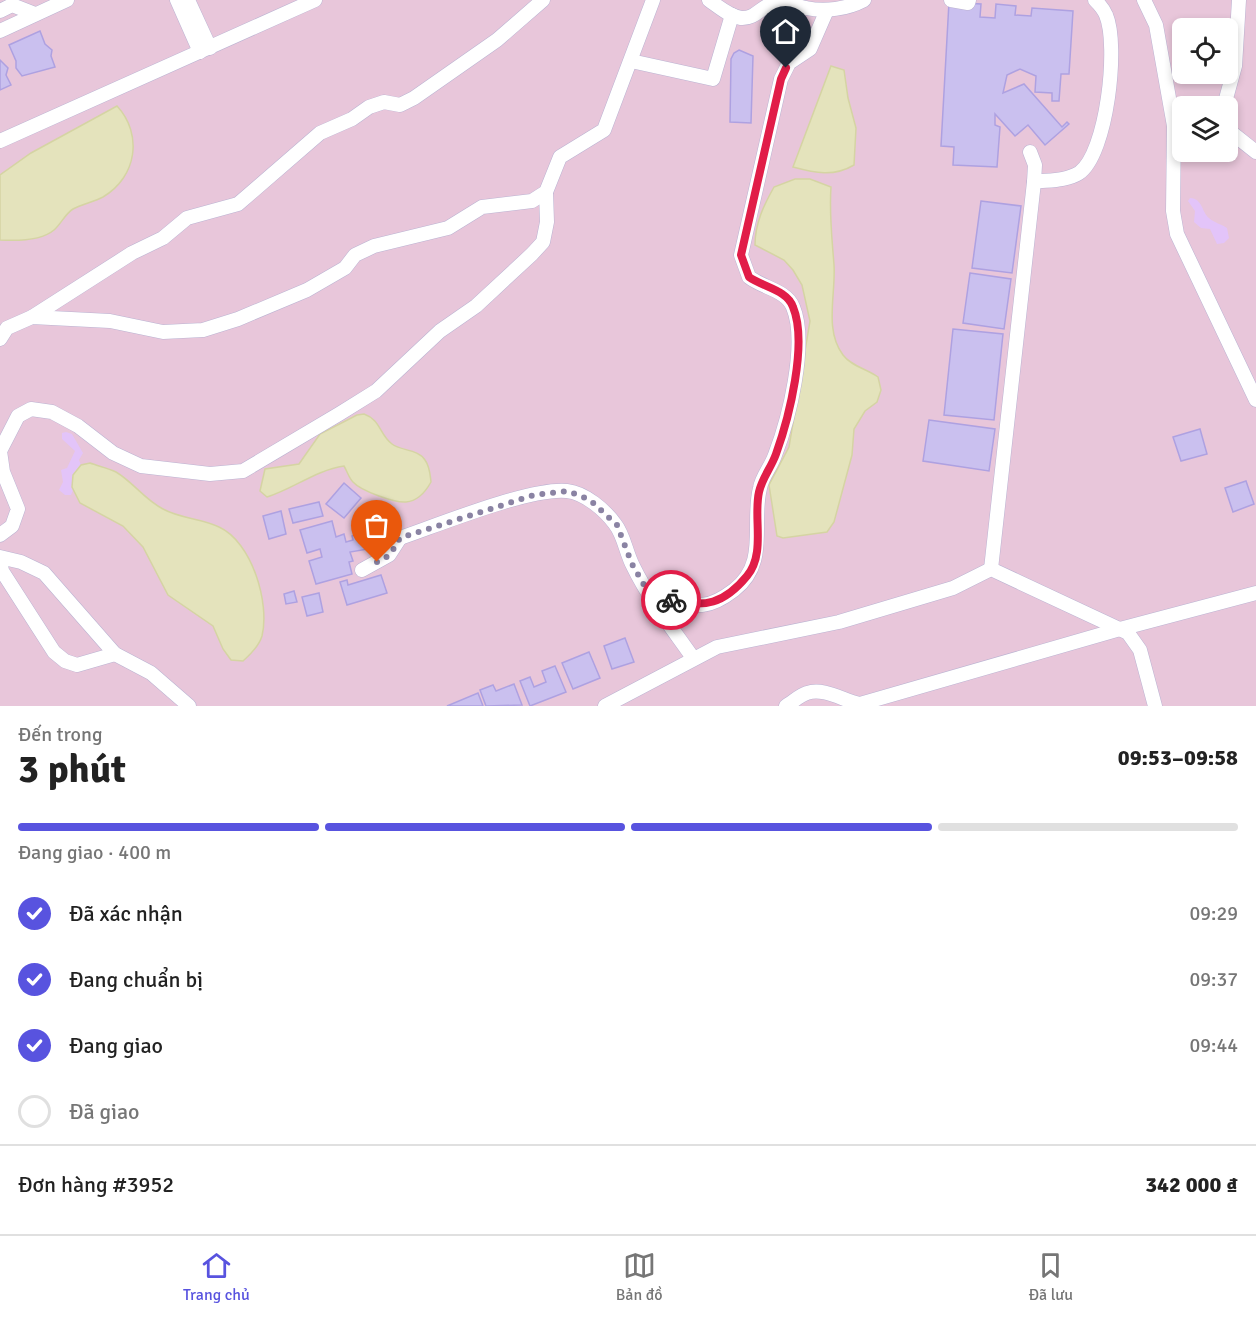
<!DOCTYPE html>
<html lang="vi">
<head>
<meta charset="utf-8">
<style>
	body { margin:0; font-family:Signika,sans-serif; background:#f2f2f2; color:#222; height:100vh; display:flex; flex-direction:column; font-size:22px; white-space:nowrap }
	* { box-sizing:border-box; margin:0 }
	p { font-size:20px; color:#767676 }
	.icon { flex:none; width:33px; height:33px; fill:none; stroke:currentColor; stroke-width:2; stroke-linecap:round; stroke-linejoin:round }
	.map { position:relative; height:706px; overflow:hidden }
	.drawer { display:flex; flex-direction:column; background:#fff; flex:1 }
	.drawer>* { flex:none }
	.buttons { position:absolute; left:1172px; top:18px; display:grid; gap:12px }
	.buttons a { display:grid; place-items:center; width:66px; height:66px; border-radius:9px; background:#fff; box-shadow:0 3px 9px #0003; font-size:30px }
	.pin { position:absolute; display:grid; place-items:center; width:51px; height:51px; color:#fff; margin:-62px -26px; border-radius:50% 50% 50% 0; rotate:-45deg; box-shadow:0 0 6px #0007 }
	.pin .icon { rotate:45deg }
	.courier { position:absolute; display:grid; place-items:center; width:60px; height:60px; margin:-30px; border:4px solid #e11d48; border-radius:50%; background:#fff; color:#222; box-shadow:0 2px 8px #0007 }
	.summary em { font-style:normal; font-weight:800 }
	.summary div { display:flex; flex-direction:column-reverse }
	.summary { display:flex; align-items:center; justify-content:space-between; height:102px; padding:0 18px }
	h1 { font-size:39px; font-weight:800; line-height:45px }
	.bar { display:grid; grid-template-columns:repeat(4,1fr); gap:9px 6px; align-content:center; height:72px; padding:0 18px }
	.bar i { height:8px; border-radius:4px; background:#e0e0e0 }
	.bar .selected { background:#5853df }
	.bar p { grid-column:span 4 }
	.line { display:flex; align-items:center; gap:15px; padding:0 18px; border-top:2px solid #e0e0e0 }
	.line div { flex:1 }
	ol { padding:0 18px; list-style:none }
	li { display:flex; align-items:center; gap:18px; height:66px }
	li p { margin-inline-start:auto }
	li .icon { padding:6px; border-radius:50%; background:#5853df; color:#fff; stroke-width:4 }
	li:last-child { color:#767676 }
	li i { width:33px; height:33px; border:3px solid #e0e0e0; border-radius:50% }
	.tab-bar { display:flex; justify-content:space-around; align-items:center; height:84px; border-top:2px solid #e0e0e0; background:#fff; font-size:16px; color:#767676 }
	.tab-bar a { display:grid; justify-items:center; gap:3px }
	.tab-bar .selected { color:#5853df }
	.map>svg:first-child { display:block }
</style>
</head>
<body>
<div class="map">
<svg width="1256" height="706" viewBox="0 0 1256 706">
	<rect width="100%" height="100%" fill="#f0e7fb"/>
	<path fill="#e8c6da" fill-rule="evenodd" d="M0,0H1256V706H0ZM1182,28H1227V74H1182ZM1182,106H1227V152H1182Z"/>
	<g fill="#e3c4f9">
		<path d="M1190,198C1203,199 1201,211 1209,218C1214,223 1222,224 1227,228L1229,238L1224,243L1217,244L1210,229L1201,228L1194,222L1195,211L1188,201Z"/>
		<path d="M66,432L72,434L83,453L79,460L81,465C71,478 76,486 71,495H65L59,490L63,482L61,470L67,468L75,451L62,439V433Z"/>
	</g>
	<g fill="#e4e3bc" stroke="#d5d4a3" stroke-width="1.5">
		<path d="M831,66L844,70L848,98L856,128L854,165C834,177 815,173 793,167Z"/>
		<path d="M117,106C143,134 137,177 103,197C94,202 82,204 73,209C65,214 61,224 54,230C41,241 17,241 0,240V175L31,153Z"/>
		<path d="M795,179H810L831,187C829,213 832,238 834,265C836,294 824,330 843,355C851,366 867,369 878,377L881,390L877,402L865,411L854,429L852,455L834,522L827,532L783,538L777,536L769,485L789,447L810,321L802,285L793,270L784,260L755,245C755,223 764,205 774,187Z"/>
		<path d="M364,414C381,420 379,434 392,444C401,451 418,449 425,460C430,467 430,474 431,482C426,491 418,501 406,502C395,503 361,491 353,482C349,478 347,471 344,466C316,470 293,489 267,497L260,491L265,469L299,464L320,434L357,415Z"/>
		<path d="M90,463C98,466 108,468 116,472C133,482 145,500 163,509C181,519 201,518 219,527C252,542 270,603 262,636C259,646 251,654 243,661L231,660L223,649L213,626L168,595L143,547L123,526L80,503L72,487L73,475L81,465Z"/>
	</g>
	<g fill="#cac0ef" stroke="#aea1e1" stroke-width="1.5">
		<path d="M949,2L981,4L980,17L995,18L996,4L1016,6L1015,15L1031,16L1032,8L1073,11L1069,74H1061L1059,101H1052V93L1035,92L1036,76L1020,69L1007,75L1003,93L1024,84L1062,127L1067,122L1069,124L1045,145L1028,125L1015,136L995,114V125L1000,127L997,167L953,165L954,147L941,146Z"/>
		<path d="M40,31L45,44L52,50L51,56L55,67L22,76L16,68V61L9,45Z"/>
		<path d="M739,50L753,56L751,123L730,122L731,59L734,53Z"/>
		<path d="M0,60L8,68L6,75L11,85L0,90Z"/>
		<path d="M981,201L1021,206L1012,273L972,268Z"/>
		<path d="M970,273L1011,279L1004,329L963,323Z"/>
		<path d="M953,329L1003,334L994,420L944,415Z"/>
		<path d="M929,420L995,429L989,471L923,461Z"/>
		<path d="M1200,429L1207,454L1181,461L1173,437Z"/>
		<path d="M1246,481L1254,504L1233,512L1225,488Z"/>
		<path d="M344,483L361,498L344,518L326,504Z"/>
		<path d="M319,502L323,516L293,523L289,509Z"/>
		<path d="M281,511L286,534L269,539L263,516Z"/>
		<path d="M332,521L336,537L344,534L346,542L353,540L352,536L363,532L368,549L350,552L353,561L349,562L352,574L316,584L309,561L322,557L320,549L307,553L300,530Z"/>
		<path d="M381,575L387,593L347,605L340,582L347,580L348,585Z"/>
		<path d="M294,591L297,602L286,604L284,594Z"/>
		<path d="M319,593L323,612L307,616L302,597Z"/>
		<path d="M625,638L634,662L612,669L604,646Z"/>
		<path d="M589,652L600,678L573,689L562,663Z"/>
		<path d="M555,666L566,692L530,706L520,681L530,677L534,687L546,682L542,671Z"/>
		<path d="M514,684L522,705L486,706L480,690L493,685L496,691Z"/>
		<path d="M478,693L483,706H447Z"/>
	</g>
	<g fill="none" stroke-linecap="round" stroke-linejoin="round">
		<g stroke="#bbb3d2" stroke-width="15">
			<g id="minor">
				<path d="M177,0L200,52"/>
				<path d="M188,0L210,48"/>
				<path d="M709,0C719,7 729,16 741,18C756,19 761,6 774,3C785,1 795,6 806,8C825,12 847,9 864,0"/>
				<path d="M951,0L968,3L969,0"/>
				<path d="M1144,0L1156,25L1174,126L1173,211L1177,234L1256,400"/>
				<path d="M0,11L12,5L35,14"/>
				<path d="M0,31L67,0"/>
				<path d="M631,61L713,79L732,15"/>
				<path d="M1224,106L1235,66L1239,0"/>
				<path d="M1227,129L1256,152"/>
				<path d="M0,141L315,0"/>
				<path d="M1034,182C1048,180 1066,181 1079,173C1107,154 1119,45 1106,15C1104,10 1099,4 1095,0"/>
				<path d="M32,317L132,253L163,238L187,218L238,204L320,133L352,119L369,107L384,102L400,105L414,98L497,40L543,0"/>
				<path d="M0,339L7,328L32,317L110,321L163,332L203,330L238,319L307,290L345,268L355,255L374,246L448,228L482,207L532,201L546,192L560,157L604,130L653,0"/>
				<path d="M367,534L382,531L400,538C438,525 531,487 567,491C585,493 605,510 615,524C624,535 626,553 633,566C649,599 672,628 693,658"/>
				<path d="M0,535L12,526L18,509L3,472L0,451L18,416L31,409L52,412L78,426L113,453L141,466L210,474L243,471L339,414L376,391L440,331L476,306L532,254L543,242L547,222L546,192"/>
				<path d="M0,557L21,562L44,573L115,654L151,673L189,706"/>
				<path d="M0,560L2,571L54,652L65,661L77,665L115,654"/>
				<path d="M991,569L1034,182L1035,165L1030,152"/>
				<path d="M362,570L389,555L400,538"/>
				<path d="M652,599C685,590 691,623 734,590C769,563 751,524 760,488C762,476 771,467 775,455C789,419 808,343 793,307C786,290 763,288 749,277L741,255L781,79L789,63L810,49L827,10"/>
				<path d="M605,706L717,647L839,622L953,588L991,569L1128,633L1140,650L1155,706"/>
				<path d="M786,706C793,702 800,695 807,693C824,687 844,701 860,704L1120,629L1256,593"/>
			</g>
		</g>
		<use href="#minor" stroke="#fff" stroke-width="14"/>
	</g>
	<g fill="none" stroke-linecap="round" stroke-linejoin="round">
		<path stroke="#8a83a3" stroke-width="6" stroke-dasharray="0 10.8" d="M377,562L390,555L400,538L534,495L568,491L590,500L617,525L632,564L652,599L671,600"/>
		<path stroke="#e11d48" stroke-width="8" d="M671,600C705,608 724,604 747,576C766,553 753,518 759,492C762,478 771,468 776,454C789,418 808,343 793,307C787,290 763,287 749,277L741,255L781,79L786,68"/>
	</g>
</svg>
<div class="buttons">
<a><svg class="icon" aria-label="locate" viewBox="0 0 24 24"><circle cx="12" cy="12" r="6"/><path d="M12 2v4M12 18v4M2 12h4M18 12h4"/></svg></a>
<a><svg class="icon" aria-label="layers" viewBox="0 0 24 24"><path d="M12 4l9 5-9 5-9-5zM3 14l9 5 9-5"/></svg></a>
</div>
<div class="pin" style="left:377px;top:562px;background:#ea580c"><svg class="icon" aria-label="bag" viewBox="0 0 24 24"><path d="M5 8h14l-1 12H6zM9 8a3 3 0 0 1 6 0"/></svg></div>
<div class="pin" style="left:786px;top:68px;background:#1f2937"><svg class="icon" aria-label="home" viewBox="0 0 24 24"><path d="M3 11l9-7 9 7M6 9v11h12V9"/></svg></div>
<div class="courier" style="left:671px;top:600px"><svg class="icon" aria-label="bike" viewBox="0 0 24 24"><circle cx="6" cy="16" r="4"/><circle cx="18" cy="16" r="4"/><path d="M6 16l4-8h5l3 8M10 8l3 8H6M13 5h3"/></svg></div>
</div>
<section class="drawer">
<div class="summary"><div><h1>3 phút</h1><p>Đến trong</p></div><em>09:53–09:58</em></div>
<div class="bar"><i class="selected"></i><i class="selected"></i><i class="selected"></i><i></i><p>Đang giao · 400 m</p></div>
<ol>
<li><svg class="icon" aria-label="check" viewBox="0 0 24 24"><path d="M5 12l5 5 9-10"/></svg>Đã xác nhận<p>09:29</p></li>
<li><svg class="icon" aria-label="check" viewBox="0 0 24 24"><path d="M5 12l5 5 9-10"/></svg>Đang chuẩn bị<p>09:37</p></li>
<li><svg class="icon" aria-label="check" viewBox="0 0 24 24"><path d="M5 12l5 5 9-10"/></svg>Đang giao<p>09:44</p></li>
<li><i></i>Đã giao</li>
</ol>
<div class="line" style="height:78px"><div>Đơn hàng #3952</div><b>342 000 ₫</b></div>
</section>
<nav class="tab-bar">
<a class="selected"><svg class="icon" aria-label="home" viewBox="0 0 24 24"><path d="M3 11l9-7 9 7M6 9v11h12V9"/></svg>Trang chủ</a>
<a><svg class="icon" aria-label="map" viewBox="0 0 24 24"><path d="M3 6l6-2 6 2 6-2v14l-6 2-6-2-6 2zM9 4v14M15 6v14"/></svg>Bản đồ</a>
<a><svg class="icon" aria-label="saved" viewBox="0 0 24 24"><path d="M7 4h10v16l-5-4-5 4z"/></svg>Đã lưu</a>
</nav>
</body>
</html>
